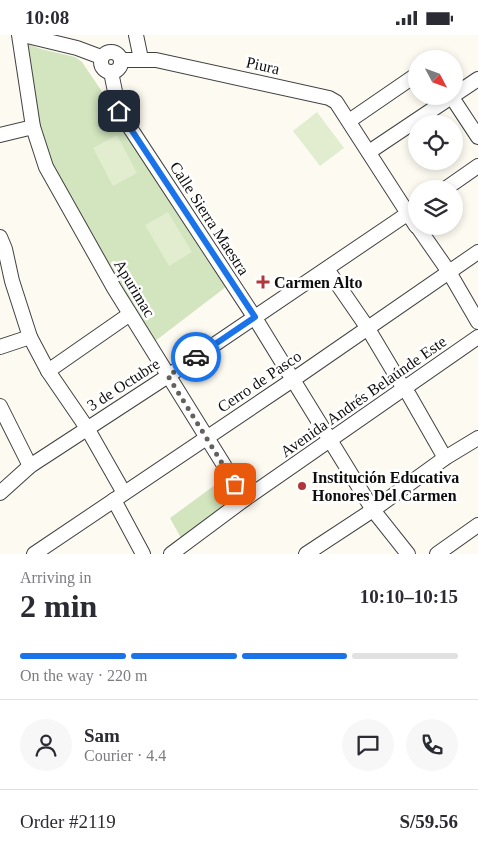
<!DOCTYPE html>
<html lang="en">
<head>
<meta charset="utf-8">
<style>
	body { margin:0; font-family:Georgia,serif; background:#f7f7f7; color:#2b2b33; height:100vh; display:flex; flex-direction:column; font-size:19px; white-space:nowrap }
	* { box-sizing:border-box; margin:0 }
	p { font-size:16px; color:#7c7c81 }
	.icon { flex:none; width:28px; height:28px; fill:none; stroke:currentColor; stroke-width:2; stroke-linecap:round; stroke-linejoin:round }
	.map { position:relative; height:519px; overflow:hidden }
	.panel { display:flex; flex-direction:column; background:#fff; flex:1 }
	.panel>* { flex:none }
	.needle { width:32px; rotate:131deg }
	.controls { position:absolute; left:408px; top:15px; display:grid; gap:10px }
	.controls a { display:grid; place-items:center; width:55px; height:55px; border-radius:50%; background:#fff; box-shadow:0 2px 8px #0003; font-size:25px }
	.pin { position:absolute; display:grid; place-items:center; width:42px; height:42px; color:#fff; margin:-21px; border-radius:10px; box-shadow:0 2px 8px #0006 }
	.courier { position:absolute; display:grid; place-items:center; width:50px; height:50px; margin:-25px; border:4px solid #1a73e8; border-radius:50%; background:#fff; color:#222; box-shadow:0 1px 6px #0007 }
	.summary em { font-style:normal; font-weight:700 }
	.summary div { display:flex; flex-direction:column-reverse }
	.summary { display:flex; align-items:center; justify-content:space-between; height:85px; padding:0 20px }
	h1 { font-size:32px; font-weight:700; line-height:38px }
	.bar { display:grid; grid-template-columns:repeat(4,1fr); gap:8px 5px; align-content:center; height:60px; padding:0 20px }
	.bar i { height:6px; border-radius:4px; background:#e1e1e2 }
	.bar .current { background:#1a73e8 }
	.bar p { grid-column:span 4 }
	.line { display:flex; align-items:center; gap:12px; padding:0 20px; border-top:1px solid #e1e1e2 }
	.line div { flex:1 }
	.round { display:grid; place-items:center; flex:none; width:52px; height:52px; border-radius:26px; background:#f7f7f7 }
	.status { display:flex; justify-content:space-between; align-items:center; height:35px; padding:0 25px; background:#fff; direction:ltr }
	.status svg { height:14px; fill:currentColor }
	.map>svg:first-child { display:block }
</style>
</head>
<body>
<div class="status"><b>10:08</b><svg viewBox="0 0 49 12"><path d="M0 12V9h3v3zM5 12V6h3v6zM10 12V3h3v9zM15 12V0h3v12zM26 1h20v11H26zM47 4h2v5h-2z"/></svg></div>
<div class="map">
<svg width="478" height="519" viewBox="0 0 478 519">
	<rect width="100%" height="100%" fill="#fdfbf1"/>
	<g fill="#d2e5be">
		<path d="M22,7L41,14L75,22L82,27L231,248L150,310L47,132Z"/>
		<path d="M226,442L239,462L181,503L170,483Z"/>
	</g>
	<g fill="#e2edcf">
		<path d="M317,77L344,113L320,131L293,96Z"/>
		<path d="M117,100L137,138L113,151L93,113Z"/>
		<path d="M168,177L192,217L169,231L145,190Z"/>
	</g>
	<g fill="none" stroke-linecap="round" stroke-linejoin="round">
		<g stroke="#414141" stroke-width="16">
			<g id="minor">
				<path d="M19,0L33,92L46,132L114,253L245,464"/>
				<path d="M23,0L77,13L101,22"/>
				<path d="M136,0L141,24"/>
				<circle cx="111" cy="27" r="10"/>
				<path d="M122,25H156L329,63L336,67L416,191"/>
				<path d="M111,37L119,76L255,283L373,475L408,519"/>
				<path d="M451,61L478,102"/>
				<path d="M349,86L416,40"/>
				<path d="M0,100L33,92"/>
				<path d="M369,117L478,44"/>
				<path d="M445,154L478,131"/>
				<path d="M417,191L449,237L478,287"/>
				<path d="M0,202L5,214L12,246L30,302L48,336L87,393L124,458"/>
				<path d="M327,234L367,292L404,354"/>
				<path d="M0,312L30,302"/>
				<path d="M48,336L130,279"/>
				<path d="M409,360L445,423"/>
				<path d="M0,371L30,431"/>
				<path d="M0,458L30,431L168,341L416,173"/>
				<path d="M114,465L143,519"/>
				<path d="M34,519L294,344L478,217"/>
				<path d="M171,519L245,464L478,302"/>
				<path d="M306,519L373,475L445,423L478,403"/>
				<path d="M437,519L478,490"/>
			</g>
		</g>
		<use href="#minor" stroke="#fff" stroke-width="14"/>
	</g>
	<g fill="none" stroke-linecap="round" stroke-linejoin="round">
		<path stroke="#62615d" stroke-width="5" stroke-dasharray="0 9" d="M196,322L168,341L235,449"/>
		<path stroke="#1a73e8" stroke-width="6" d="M119,76L255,282L196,322"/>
	</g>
	<g fill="#af363b" stroke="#fff" stroke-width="2">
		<path d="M260.5 239.5h5v5h5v5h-5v5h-5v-5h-5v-5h5z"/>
		<circle cx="302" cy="451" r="5"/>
	</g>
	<g text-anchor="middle" stroke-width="5" stroke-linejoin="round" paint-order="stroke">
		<g font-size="16" fill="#0e0e0e" stroke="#fff">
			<text transform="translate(263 30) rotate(13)" y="6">Piura</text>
			<text transform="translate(210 183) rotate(57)" y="6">Calle Sierra Maestra</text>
			<text transform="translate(135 253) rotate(59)" y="6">Apurimac</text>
			<text transform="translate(259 346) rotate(-34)" y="6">Cerro de Pasco</text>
			<text transform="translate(123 349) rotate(-33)" y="6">3 de Octubre</text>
			<text transform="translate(363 361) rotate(-35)" y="6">Avenida Andrés Belaúnde Este</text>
		</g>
		<g font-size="16" font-weight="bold" fill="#0e0e0e" stroke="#fff" text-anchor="start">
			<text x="274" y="253">Carmen Alto</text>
			<text x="312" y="448">Institución Educativa<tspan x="312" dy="18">Honores Del Carmen</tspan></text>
		</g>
	</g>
</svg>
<div class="controls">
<a><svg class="needle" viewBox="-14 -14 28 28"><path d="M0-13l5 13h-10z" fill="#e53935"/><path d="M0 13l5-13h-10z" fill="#7c7c81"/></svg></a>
<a><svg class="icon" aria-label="locate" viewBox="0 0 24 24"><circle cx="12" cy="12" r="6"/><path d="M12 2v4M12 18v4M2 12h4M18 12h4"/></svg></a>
<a><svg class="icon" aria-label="layers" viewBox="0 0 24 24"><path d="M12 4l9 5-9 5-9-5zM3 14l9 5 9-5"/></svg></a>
</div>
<div class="pin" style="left:235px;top:449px;background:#ea580c"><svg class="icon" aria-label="bag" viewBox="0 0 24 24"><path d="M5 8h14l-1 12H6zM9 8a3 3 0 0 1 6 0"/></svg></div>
<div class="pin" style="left:119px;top:76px;background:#1f2937"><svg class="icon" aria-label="home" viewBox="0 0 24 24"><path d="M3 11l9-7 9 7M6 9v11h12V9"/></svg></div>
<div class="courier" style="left:196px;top:322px"><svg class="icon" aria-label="car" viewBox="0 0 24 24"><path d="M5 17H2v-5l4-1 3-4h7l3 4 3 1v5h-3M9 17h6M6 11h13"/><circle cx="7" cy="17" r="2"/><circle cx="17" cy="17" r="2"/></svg></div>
</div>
<section class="panel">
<div class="summary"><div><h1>2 min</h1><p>Arriving in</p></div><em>10:10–10:15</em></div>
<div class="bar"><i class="current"></i><i class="current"></i><i class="current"></i><i></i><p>On the way · 220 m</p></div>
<div class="line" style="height:90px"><a class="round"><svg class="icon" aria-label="person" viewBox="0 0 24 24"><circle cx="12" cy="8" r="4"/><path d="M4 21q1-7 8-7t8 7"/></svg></a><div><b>Sam</b><p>Courier · 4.4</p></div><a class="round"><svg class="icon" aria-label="chat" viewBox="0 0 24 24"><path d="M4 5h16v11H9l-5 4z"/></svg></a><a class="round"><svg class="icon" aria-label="phone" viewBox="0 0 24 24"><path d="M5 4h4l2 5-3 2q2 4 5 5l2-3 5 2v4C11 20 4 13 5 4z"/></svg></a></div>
<div class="line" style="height:65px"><div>Order #2119</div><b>S/59.56</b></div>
</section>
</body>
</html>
